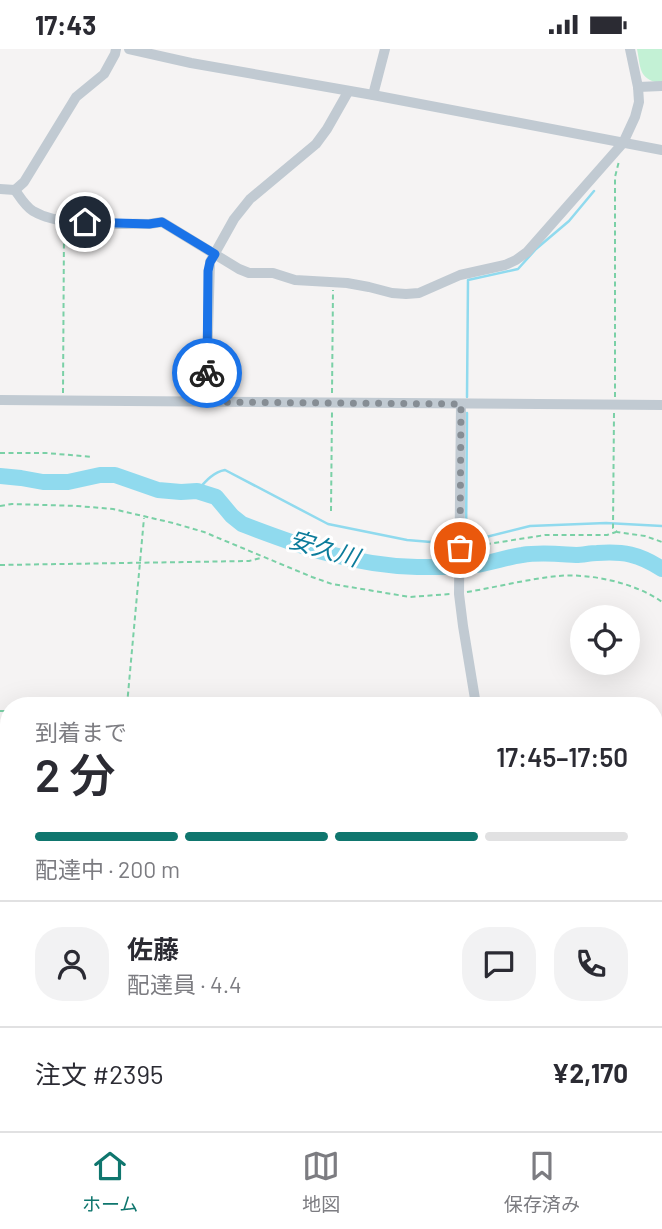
<!DOCTYPE html>
<html lang="ja">
<head>
<meta charset="utf-8">
<style>
	body { margin:0; font-family:Barlow,"Noto Sans JP",sans-serif; background:#f2f2f3; color:#2b2b33; height:100vh; display:flex; flex-direction:column; font-size:26px; white-space:nowrap }
	* { box-sizing:border-box; margin:0 }
	p { font-size:23px; color:#7c7c81 }
	.icon { flex:none; width:38px; height:38px; fill:none; stroke:currentColor; stroke-width:2; stroke-linecap:round; stroke-linejoin:round }
	.map { position:relative; flex:1; overflow:hidden }
	.panel { position:absolute; left:0px; top:648px; width:663px; height:436px; display:flex; flex-direction:column; background:#fff; border-radius:28px 28px 0 0; box-shadow:0 7px 28px #0002 }
	.panel>* { flex:none }
	.fabs { position:absolute; left:570px; top:556px; display:grid; gap:14px }
	.fabs a { display:grid; place-items:center; width:70px; height:70px; border-radius:50%; background:#fff; box-shadow:0 7px 28px #0002; font-size:35px }
	.pin { position:absolute; display:grid; place-items:center; width:60px; height:60px; color:#fff; margin:-30px; border:4px solid #fff; border-radius:50%; box-shadow:0 2px 7px #0007 }
	.courier { position:absolute; display:grid; place-items:center; width:70px; height:70px; margin:-35px; border:5px solid #1a73e8; border-radius:50%; background:#fff; color:#222; box-shadow:0 2px 9px #0007 }
	.summary em { font-style:normal; font-weight:600 }
	.summary div { display:flex; flex-direction:column-reverse }
	.summary { display:flex; align-items:center; justify-content:space-between; height:119px; padding:0 35px }
	h1 { font-size:46px; font-weight:600; line-height:52px }
	.bar { display:grid; grid-template-columns:repeat(4,1fr); gap:10px 7px; align-content:center; height:84px; padding:0 35px }
	.bar i { height:9px; border-radius:5px; background:#e1e1e2 }
	.bar .on { background:#0f766e }
	.bar p { grid-column:span 4 }
	.line { display:flex; align-items:center; gap:18px; padding:0 35px; border-top:2px solid #e1e1e2 }
	.line div { flex:1 }
	.round { display:grid; place-items:center; flex:none; width:74px; height:74px; border-radius:28px; background:#f2f2f3 }
	.status { display:flex; justify-content:space-between; align-items:center; height:49px; padding:0 35px; background:#fff; direction:ltr }
	.status svg { height:19px; fill:currentColor }
	.tabs { display:flex; justify-content:space-around; align-items:center; height:98px; border-top:2px solid #e1e1e2; background:#fff; font-size:19px; color:#7c7c81 }
	.tabs a { display:grid; justify-items:center; gap:4px }
	.tabs .on { color:#0f766e }
	.map>svg:first-child { display:block }
</style>
</head>
<body>
<div class="status"><b>17:43</b><svg viewBox="0 0 49 12"><path d="M0 12V9h3v3zM5 12V6h3v6zM10 12V3h3v9zM15 12V0h3v12zM26 1h20v11H26zM47 4h2v5h-2z"/></svg></div>
<div class="map">
<svg width="662" height="1082" viewBox="0 0 662 1082">
	<rect width="100%" height="100%" fill="#f5f3f3"/>
	<path fill="#c3f1d5" d="M637,0H662V32L659,34C638,29 641,19 637,0Z"/>
	<g fill="none" stroke-linecap="round" stroke-linejoin="round">
		<g stroke="#90daee" stroke-width="2.5">
			<path d="M467,348L468,231L518,220L536,200L569,172L594,142"/>
			<path d="M467,364L466,493L530,477L606,474L662,477"/>
			<path d="M197,442C205,433 213,423 225,421L328,475L407,491L455,495"/>
		</g>
		<path stroke="#90daee" stroke-width="16" d="M0,427L21,429L43,433H68L100,426H115L158,441L181,443L197,442L216,448L232,467L242,475C299,497 355,517 417,518C436,518 457,519 476,516C491,514 507,508 522,506C540,503 558,505 576,506C583,506 590,504 597,504C623,502 639,505 662,520"/>
		<g stroke="#7690ad" stroke-width="18">
			<g id="trunk">
				<path d="M654,960L662,961"/>
				<path d="M0,1074H9"/>
			</g>
		</g>
		<g stroke="#7ad0a6" stroke-width="2" stroke-dasharray="5 3.5" stroke-linecap="butt">
			<path d="M63,344L64,181"/>
			<path d="M332,344L333,241"/>
			<path d="M615,348V128L619,112"/>
			<path d="M614,364L613,479L617,483L645,487L662,493"/>
			<path d="M0,404H46L93,408"/>
			<path d="M0,457L12,455L77,457L113,460L173,474L204,483L312,528L332,535L410,548L451,545"/>
			<path d="M331,462L332,363"/>
			<path d="M469,498L545,486H607L616,483"/>
			<path d="M0,516L249,512L261,509"/>
			<path d="M467,543C497,538 528,530 558,527C590,524 636,534 662,553"/>
			<path d="M127,656L144,469"/>
			<path d="M445,656H465"/>
			<path d="M0,662H9"/>
			<path d="M654,692L662,693"/>
		</g>
		<g stroke="#c1cad2" stroke-width="10">
			<path d="M129,0L191,14L373,46L662,101"/>
			<path d="M638,38L662,37"/>
			<path d="M373,46L385,0"/>
			<path d="M0,140L15,141L24,133L76,48L104,25L115,5L116,0"/>
			<path d="M15,141C20,148 25,157 33,162C62,179 116,174 149,175L162,173L239,220L249,224H273L295,231L347,234L369,238L392,244L406,245L419,244L460,226L505,216L516,211L527,203L623,94L635,68L639,53L638,38L630,0"/>
			<path d="M0,351L662,356"/>
			<path d="M206,353L210,213L234,170L250,150L316,95L327,80L348,43"/>
			<path d="M461,355L459,545L463,577L476,656"/>
			<path d="M0,808H9"/>
			<path d="M654,824H662"/>
			<path d="M0,929L9,937"/>
			<path d="M493,1074L496,1082"/>
			<path d="M432,1082L444,1074"/>
		</g>
		<path stroke="#c1cad2" stroke-width="12" d="M84,1074L87,1082"/>
		<use href="#trunk" stroke="#9fb4c9" stroke-width="16"/>
	</g>
	<g fill="none" stroke-linecap="round" stroke-linejoin="round">
		<path stroke="#868d94" stroke-width="7" stroke-dasharray="0 12.6" d="M207,324L206,353L461,355L460,499"/>
		<path stroke="#1a73e8" stroke-width="9" d="M85,173L149,175L162,173L215,205L210,213L208,222L207,324"/>
	</g>
	<g text-anchor="middle" stroke-width="6" stroke-linejoin="round" paint-order="stroke">
		<g font-size="24" font-style="italic" fill="#0c7c9b" stroke="#fff">
			<text transform="translate(324 500) rotate(16)" y="8">安久川</text>
		</g>
	</g>
</svg>
<div class="fabs">
<a><svg class="icon" aria-label="locate" viewBox="0 0 24 24"><circle cx="12" cy="12" r="6"/><path d="M12 2v4M12 18v4M2 12h4M18 12h4"/></svg></a>
</div>
<div class="pin" style="left:460px;top:499px;background:#ea580c"><svg class="icon" aria-label="bag" viewBox="0 0 24 24"><path d="M5 8h14l-1 12H6zM9 8a3 3 0 0 1 6 0"/></svg></div>
<div class="pin" style="left:85px;top:173px;background:#1f2937"><svg class="icon" aria-label="home" viewBox="0 0 24 24"><path d="M3 11l9-7 9 7M6 9v11h12V9"/></svg></div>
<div class="courier" style="left:207px;top:324px"><svg class="icon" aria-label="bike" viewBox="0 0 24 24"><circle cx="6" cy="16" r="4"/><circle cx="18" cy="16" r="4"/><path d="M6 16l4-8h5l3 8M10 8l3 8H6M13 5h3"/></svg></div>
<section class="panel">
<div class="summary"><div><h1>2 分</h1><p>到着まで</p></div><em>17:45–17:50</em></div>
<div class="bar"><i class="on"></i><i class="on"></i><i class="on"></i><i></i><p>配達中 · 200 m</p></div>
<div class="line" style="height:126px"><a class="round"><svg class="icon" aria-label="person" viewBox="0 0 24 24"><circle cx="12" cy="8" r="4"/><path d="M4 21q1-7 8-7t8 7"/></svg></a><div><b>佐藤</b><p>配達員 · 4.4</p></div><a class="round"><svg class="icon" aria-label="chat" viewBox="0 0 24 24"><path d="M4 5h16v11H9l-5 4z"/></svg></a><a class="round"><svg class="icon" aria-label="phone" viewBox="0 0 24 24"><path d="M5 4h4l2 5-3 2q2 4 5 5l2-3 5 2v4C11 20 4 13 5 4z"/></svg></a></div>
<div class="line" style="height:91px"><div>注文 #2395</div><b>¥2,170</b></div>
</section>
</div>
<nav class="tabs">
<a class="on"><svg class="icon" aria-label="home" viewBox="0 0 24 24"><path d="M3 11l9-7 9 7M6 9v11h12V9"/></svg>ホーム</a>
<a><svg class="icon" aria-label="map" viewBox="0 0 24 24"><path d="M3 6l6-2 6 2 6-2v14l-6 2-6-2-6 2zM9 4v14M15 6v14"/></svg>地図</a>
<a><svg class="icon" aria-label="saved" viewBox="0 0 24 24"><path d="M7 4h10v16l-5-4-5 4z"/></svg>保存済み</a>
</nav>
</body>
</html>
